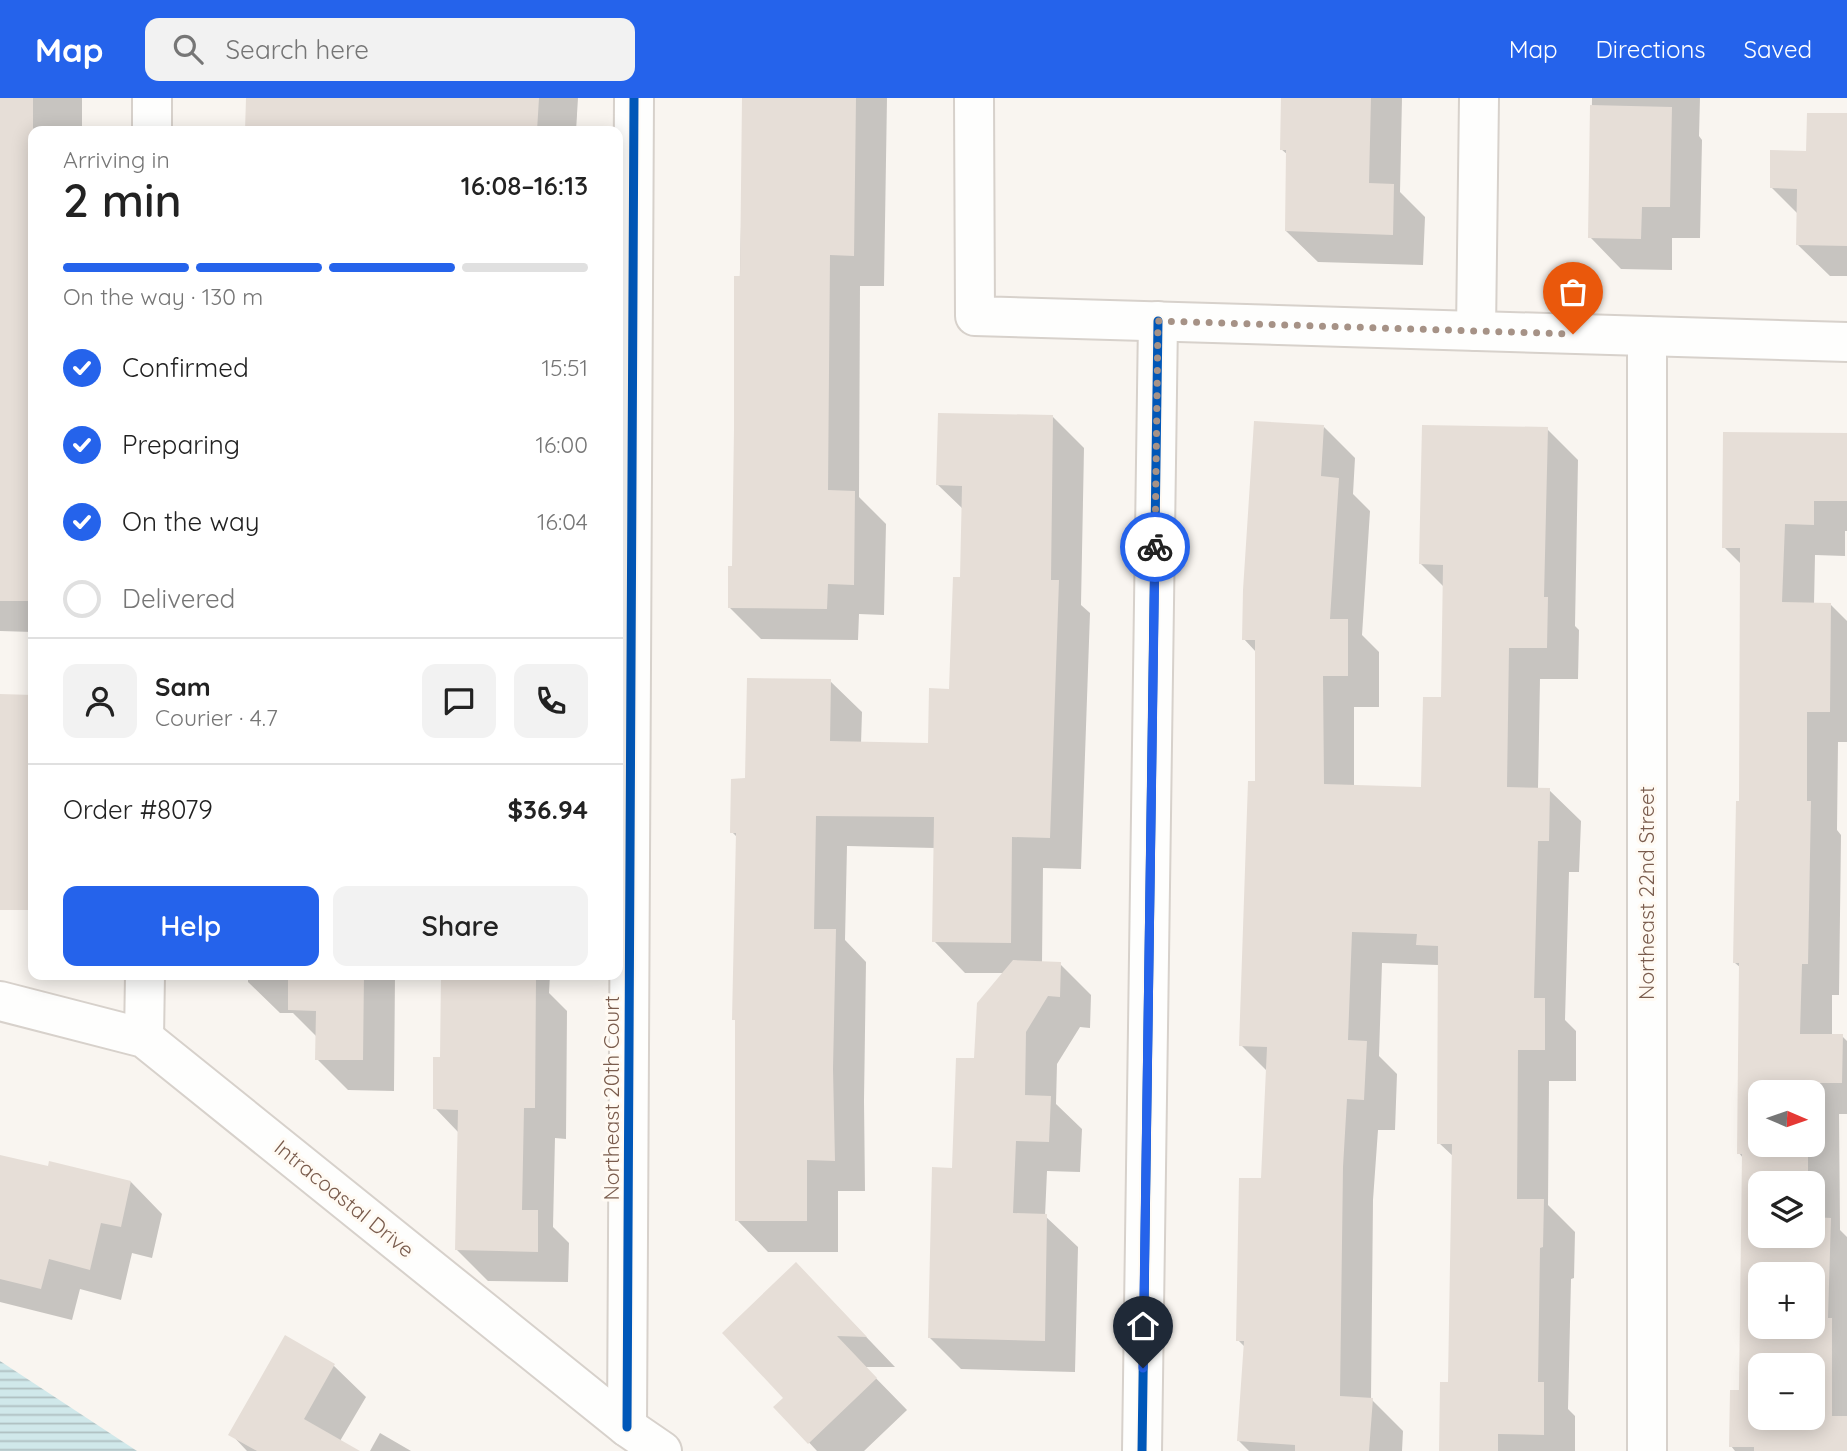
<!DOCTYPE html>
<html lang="en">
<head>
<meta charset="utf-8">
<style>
	body { margin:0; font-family:Quicksand,sans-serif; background:#f2f2f2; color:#222; height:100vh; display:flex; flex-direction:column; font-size:26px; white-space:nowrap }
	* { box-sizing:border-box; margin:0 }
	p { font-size:23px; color:#767676 }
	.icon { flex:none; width:38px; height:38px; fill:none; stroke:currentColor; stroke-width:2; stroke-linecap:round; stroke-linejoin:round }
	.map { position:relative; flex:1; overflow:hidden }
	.details { position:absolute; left:28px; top:28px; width:595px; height:854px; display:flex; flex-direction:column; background:#fff; border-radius:14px; box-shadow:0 4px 18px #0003 }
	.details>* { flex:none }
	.needle { width:46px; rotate:92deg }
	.buttons { position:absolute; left:1748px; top:982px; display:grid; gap:14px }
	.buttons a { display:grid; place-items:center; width:77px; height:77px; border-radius:14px; background:#fff; box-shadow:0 4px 18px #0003; font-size:35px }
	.pin { position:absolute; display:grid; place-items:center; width:60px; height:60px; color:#fff; margin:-72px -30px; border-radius:50% 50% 50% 0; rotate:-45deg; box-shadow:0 0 7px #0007 }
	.pin .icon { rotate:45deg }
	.courier { position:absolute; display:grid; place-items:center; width:70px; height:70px; margin:-35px; border:5px solid #2563eb; border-radius:50%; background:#fff; color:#222; box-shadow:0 2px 9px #0007 }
	.overview em { font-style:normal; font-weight:600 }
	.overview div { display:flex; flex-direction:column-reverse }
	.overview { display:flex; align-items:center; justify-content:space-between; height:119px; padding:0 35px }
	h1 { font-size:46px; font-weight:600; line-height:52px }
	.bar { display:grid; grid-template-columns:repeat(4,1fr); gap:10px 7px; align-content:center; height:84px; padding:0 35px }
	.bar i { height:9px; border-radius:5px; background:#e0e0e0 }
	.bar .active { background:#2563eb }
	.bar p { grid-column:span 4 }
	.line { display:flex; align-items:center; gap:18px; padding:0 35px; border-top:2px solid #e0e0e0 }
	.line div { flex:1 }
	.round { display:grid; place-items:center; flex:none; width:74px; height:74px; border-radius:14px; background:#f2f2f2 }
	ol { padding:0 35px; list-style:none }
	li { display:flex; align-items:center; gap:21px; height:77px }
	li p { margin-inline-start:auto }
	li .icon { padding:7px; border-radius:50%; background:#2563eb; color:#fff; stroke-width:4 }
	li:last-child { color:#767676 }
	li i { width:38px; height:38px; border:4px solid #e0e0e0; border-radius:50% }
	.button { display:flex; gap:14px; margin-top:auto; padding:14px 35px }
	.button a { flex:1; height:80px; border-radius:14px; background:#2563eb; color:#fff; font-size:28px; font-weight:600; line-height:80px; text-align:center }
	.button a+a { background:#f2f2f2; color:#222 }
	header { display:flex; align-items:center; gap:42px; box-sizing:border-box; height:98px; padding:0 35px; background:#2563eb; color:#fff }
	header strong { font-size:33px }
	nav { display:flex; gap:38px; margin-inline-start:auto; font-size:24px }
	.search { width:490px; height:63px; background:#f2f2f2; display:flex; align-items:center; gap:18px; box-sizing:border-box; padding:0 24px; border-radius:14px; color:#767676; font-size:26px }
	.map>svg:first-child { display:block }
</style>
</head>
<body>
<header>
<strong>Map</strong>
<div class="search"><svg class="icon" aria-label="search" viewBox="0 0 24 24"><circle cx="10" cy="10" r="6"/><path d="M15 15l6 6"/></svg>Search here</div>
<nav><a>Map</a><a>Directions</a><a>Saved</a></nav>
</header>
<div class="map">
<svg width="1847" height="1353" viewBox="0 0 1847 1353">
	<defs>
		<pattern id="water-rules" width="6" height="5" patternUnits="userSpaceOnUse" patternTransform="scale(1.75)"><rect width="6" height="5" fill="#d0e8ea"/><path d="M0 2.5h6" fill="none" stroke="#aebfc0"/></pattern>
	</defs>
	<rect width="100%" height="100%" fill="#f9f5f0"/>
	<path fill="url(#water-rules)" d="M0,1263L137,1353H0Z"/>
	<g fill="#0003" fill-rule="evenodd">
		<path d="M0,0H82V33H33V534L0,533Z"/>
		<path d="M247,0H578L576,33H247Z"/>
		<path d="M744,0H887L884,188H860L859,399L886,426L884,517L859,516L858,542L761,541L729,509L733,470Z"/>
		<path d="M1283,0H1402L1400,94L1425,119L1423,167L1318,164L1286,133L1288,57L1281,51Z"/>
		<path d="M1592,0H1700L1699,38L1702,42L1700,140H1672V172L1621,171L1590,139Z"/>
		<path d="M1847,17V178H1830L1798,147L1799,117L1772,90Z"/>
		<path d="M1053,319L1084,350L1081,507L1090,515L1081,771L1043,770L1042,865L1060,866L1091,897L1090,930L1080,929L1057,966L1056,1006L1082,1031L1080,1074L1047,1073L1045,1118L1078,1149L1075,1274L961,1271L930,1240L954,1071L976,962L1004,875H965L934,843L935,750L847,748L845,842L866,864L864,1003L865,1093H838V1154H768L737,1122V924L734,921L738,740L732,734L747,682L830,583L862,614L861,646L929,647L950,592L962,481L964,412L938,387Z"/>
		<path d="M1324,329L1355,360L1353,396L1370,413L1362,537L1379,554V609H1354V689L1423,691L1443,601L1444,489L1421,466L1547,331L1578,362L1575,528L1579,532L1578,581H1540L1538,691L1549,692L1581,723L1579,774H1569L1565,922L1576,933V983H1549L1548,1107L1575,1134L1574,1180L1571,1181L1568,1311L1575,1318V1353H1441L1450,1286L1454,1059L1439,1045L1438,867L1382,865L1379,958L1397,976L1395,1032H1378L1373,1102L1371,1301L1403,1333L1402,1353H1249L1239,1343L1245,1249L1238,1242L1263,1082L1268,974L1241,947L1257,685L1256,554L1244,541Z"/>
		<path d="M1847,337V433H1845V458L1815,457L1814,506H1830L1847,523V644H1838L1837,732L1841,737L1839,897H1832V937L1842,938L1847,943V1016H1839L1840,1132L1847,1139V1353H1735L1731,1348L1740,1294L1743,1060L1739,1055L1741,870L1735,865L1741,705L1742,467L1724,449ZM1760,994H1813V1046H1760ZM1760,1085H1813V1138H1760ZM1760,1176H1813V1228H1760ZM1760,1267H1813V1320H1760Z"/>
		<path d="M0,598L33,599V809H0Z"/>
		<path d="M248,877H395L394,993L348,992L317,961V939L293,915H280L248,884Z"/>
		<path d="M443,877H550L549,895L567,913L566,1041L555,1040L553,1129L569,1145L568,1184L488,1183L456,1151L459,1035L435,1010L442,961Z"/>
		<path d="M0,1059L50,1070L131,1084L162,1116L152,1160L132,1155L121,1202L80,1191L72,1222L0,1204Z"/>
		<path d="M827,1198L895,1269H865L907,1312L864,1353H817L776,1309L785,1300Z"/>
		<path d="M286,1240L334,1268L366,1299L340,1343L357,1353H247L231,1336Z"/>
		<path d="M380,1335L411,1353H370Z"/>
	</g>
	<g fill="#e6ded7" fill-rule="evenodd">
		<rect x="0" y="0" width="33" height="503"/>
		<path d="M246,0H539L537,33H431L364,30V33H245Z"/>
		<path d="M742,0H856L854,158L830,157L828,392L855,393L854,487L828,486L827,511L728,510V468H732L734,331V178H740Z"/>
		<path d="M1281,0H1371L1369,85L1394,86L1393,137L1285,133L1286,52H1280Z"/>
		<path d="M1590,7L1672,9L1670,109H1642L1641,141L1588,140Z"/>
		<path d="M1807,15H1847V148L1796,147L1797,91L1770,90V52L1806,53Z"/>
		<path d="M938,315L1053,317L1051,482H1059L1050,740L1012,739L1011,845L932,844L934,719L816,718L814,831H836L833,971L835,1063L807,1062V1123H735V922H732L736,735H730L731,681L745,680L747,580L831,581L830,643L928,645L929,590L949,591L953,479H960L962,388L936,387Z"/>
		<path d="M1254,323L1324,327L1321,378L1339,380L1330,521H1348V578H1323L1324,686L1421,689L1423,599H1441L1443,467L1419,466L1422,327L1548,329L1544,499H1548L1547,550H1509L1507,689L1550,690L1549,743H1538L1534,900H1545V952H1518L1517,1101H1544L1543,1149L1540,1150L1538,1284H1544V1337L1498,1336V1353H1439L1440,1284H1448L1452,1046H1437L1438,848L1416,847L1417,836L1352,834L1348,942L1367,943L1364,1002L1347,1001L1343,1069L1340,1298L1373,1300L1369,1353H1295V1347L1237,1343L1244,1243H1236L1239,1080H1261L1267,949L1239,948L1248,683H1255V542H1242L1243,492Z"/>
		<path d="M1723,334L1847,335V403H1814V427L1785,426L1782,504L1831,505L1830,614H1807V703H1811L1808,866H1802L1800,936H1843L1842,985H1809V994H1760V1046H1808V1085H1760V1138H1813V1119L1831,1120L1828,1220H1832V1318H1847V1353H1754V1349H1729L1730,1292H1739L1742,1056H1737L1739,865H1733L1736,703H1739L1740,450H1722ZM1760,1176H1813V1228H1760ZM1760,1267H1813V1320H1760Z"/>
		<path d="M0,596L33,597L30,812H0Z"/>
		<path d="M1013,862L1061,864L1060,899L1048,898L1026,934L1025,997L1051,998L1049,1044L1016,1043L1013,1115L1047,1116L1045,1243L928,1240L932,1069L952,1070L956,960H974L977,905Z"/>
		<path d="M288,877H364L363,962H315L316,913L288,912Z"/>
		<path d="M441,877H519V880H536L535,1010H524L522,1112H538V1154L455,1152L458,1012L433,1011V959H440Z"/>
		<path d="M0,1057L48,1068L49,1063L131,1083L121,1129L101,1125L90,1172L49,1161L41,1191L0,1181Z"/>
		<path d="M796,1164L867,1239L837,1238L877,1280L808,1346L773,1309L783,1300L722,1235Z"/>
		<path d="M285,1237L335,1266L304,1321L360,1353H257L228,1337Z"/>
	</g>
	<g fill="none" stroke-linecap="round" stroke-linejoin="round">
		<g stroke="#d7d1cb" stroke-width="42">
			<g id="minor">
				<path d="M974,0L975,218L1847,244"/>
				<path d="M152,33V0"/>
				<path d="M1476,233L1479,0"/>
				<path d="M1647,238V1353"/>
				<path d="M0,903L144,940L627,1329L662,1353"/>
				<path d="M144,940L145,877"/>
				<path d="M627,1329L634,0"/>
				<path d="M1142,1353L1158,223"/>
			</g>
		</g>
		<use href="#minor" stroke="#fefefd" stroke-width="38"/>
		<g stroke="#fffaf3" stroke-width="13">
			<g id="cycleway">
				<path d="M627,1329L634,0"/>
				<path d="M1142,1353L1158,223"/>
			</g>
		</g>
		<use href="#cycleway" stroke="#0057b8" stroke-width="9"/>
	</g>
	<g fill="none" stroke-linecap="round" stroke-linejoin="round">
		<path stroke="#a69286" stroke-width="7" stroke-dasharray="0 12.6" d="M1155,449L1158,223L1573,236"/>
		<path stroke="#2563eb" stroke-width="9" d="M1143,1270L1155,449"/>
	</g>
	<g text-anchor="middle" stroke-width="6" stroke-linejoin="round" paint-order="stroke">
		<g font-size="21" fill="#7a5c4d" stroke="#fffaf3">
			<text transform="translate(1647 795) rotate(-90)" y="7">Northeast 22nd Street</text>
			<text transform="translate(612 1000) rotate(-90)" y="7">Northeast 20th Court</text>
			<text transform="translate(344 1101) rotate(39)" y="7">Intracoastal Drive</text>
		</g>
	</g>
</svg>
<div class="buttons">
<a><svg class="needle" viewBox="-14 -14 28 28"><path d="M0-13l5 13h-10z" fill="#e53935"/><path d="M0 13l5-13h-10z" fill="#767676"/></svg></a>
<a><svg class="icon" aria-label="layers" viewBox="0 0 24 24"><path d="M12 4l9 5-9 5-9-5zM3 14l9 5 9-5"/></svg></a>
<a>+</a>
<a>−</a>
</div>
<div class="pin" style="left:1573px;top:236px;background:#ea580c"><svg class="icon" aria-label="bag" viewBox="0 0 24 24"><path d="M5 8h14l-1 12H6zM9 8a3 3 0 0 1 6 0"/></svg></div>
<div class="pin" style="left:1143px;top:1270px;background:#1f2937"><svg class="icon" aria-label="home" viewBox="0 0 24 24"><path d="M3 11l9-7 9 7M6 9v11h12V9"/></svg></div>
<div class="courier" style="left:1155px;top:449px"><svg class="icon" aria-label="bike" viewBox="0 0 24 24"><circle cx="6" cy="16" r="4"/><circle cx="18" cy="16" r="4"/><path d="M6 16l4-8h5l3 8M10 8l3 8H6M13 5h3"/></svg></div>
<section class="details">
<div class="overview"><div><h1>2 min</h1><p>Arriving in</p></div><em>16:08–16:13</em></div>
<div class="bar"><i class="active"></i><i class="active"></i><i class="active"></i><i></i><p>On the way · 130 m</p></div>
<ol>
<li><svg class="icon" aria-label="check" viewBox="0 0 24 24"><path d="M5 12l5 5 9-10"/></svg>Confirmed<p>15:51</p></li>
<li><svg class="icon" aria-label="check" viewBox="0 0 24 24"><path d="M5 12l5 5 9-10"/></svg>Preparing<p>16:00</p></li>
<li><svg class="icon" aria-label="check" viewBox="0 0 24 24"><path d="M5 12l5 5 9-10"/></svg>On the way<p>16:04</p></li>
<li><i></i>Delivered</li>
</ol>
<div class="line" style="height:126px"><a class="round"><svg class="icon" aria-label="person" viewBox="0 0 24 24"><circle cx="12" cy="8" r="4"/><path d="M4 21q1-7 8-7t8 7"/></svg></a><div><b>Sam</b><p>Courier · 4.7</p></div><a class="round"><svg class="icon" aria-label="chat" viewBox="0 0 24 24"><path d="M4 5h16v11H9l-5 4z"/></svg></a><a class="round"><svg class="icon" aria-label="phone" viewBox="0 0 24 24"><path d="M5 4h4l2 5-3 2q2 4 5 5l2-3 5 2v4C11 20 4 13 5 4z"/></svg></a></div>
<div class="line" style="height:91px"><div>Order #8079</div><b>$36.94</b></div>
<div class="button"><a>Help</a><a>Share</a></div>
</section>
</div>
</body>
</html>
